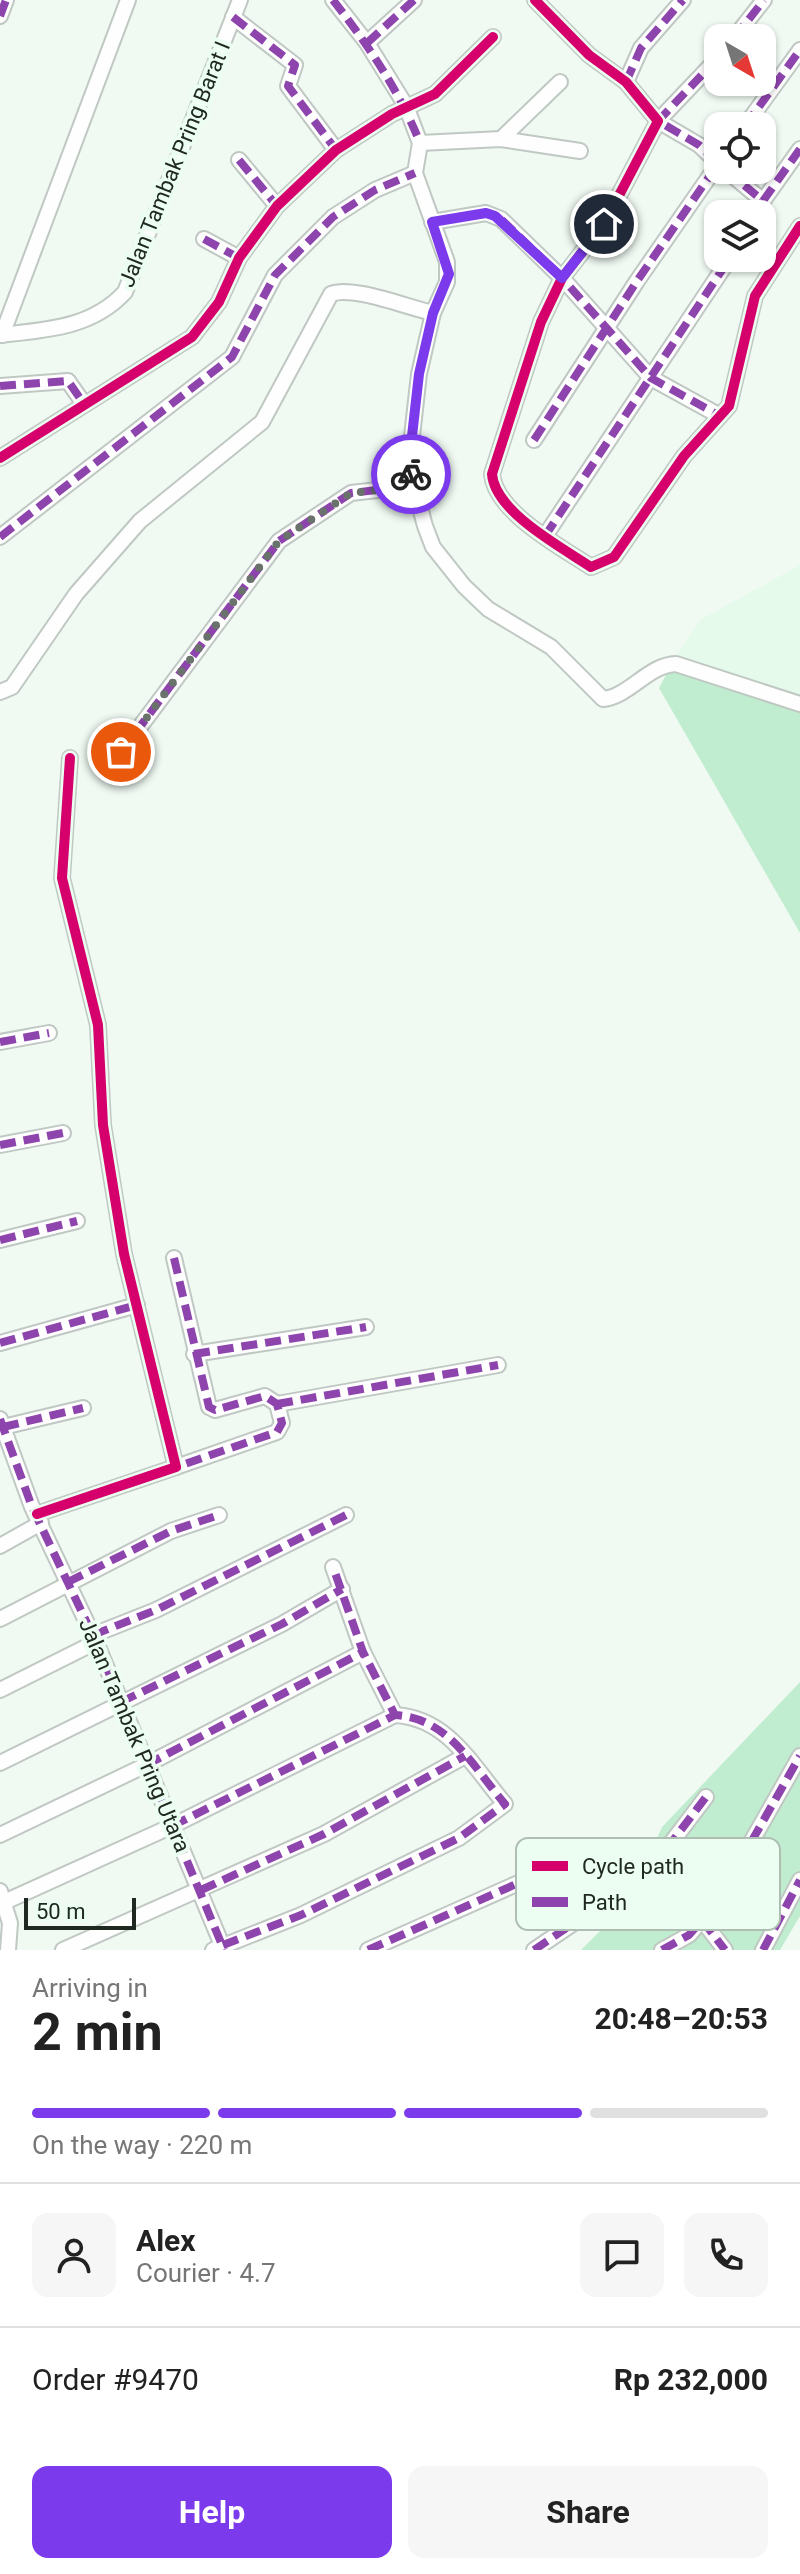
<!DOCTYPE html>
<html lang="en">
<head>
<meta charset="utf-8">
<style>
	body { margin:0; font-family:Roboto,sans-serif; background:#f6f6f6; color:#222; height:100vh; display:flex; flex-direction:column; font-size:30px; white-space:nowrap }
	* { box-sizing:border-box; margin:0 }
	p { font-size:26px; color:#767676 }
	.icon { flex:none; width:44px; height:44px; fill:none; stroke:currentColor; stroke-width:2; stroke-linecap:round; stroke-linejoin:round }
	.map { position:relative; height:1950px; overflow:hidden }
	.sheet { display:flex; flex-direction:column; background:#fff; flex:1 }
	.sheet>* { flex:none }
	.needle { width:52px; rotate:141deg }
	.tools { position:absolute; left:704px; top:24px; display:grid; gap:16px }
	.tools a { display:grid; place-items:center; width:72px; height:72px; border-radius:16px; background:#fff; box-shadow:0 2px 6px #0004; font-size:40px }
	.scale { position:absolute; left:24px; bottom:20px; width:112px; box-sizing:border-box; padding-left:8px; border:4px solid #202822; border-top:0; font-size:22px; line-height:28px; white-space:nowrap; color:#202822; -webkit-text-stroke:6px #ecfef1; paint-order:stroke }
	.pin { position:absolute; display:grid; place-items:center; width:68px; height:68px; color:#fff; margin:-34px; border:4px solid #fff; border-radius:50%; box-shadow:0 2px 8px #0007 }
	.courier { position:absolute; display:grid; place-items:center; width:80px; height:80px; margin:-40px; border:6px solid #7c3aed; border-radius:50%; background:#fff; color:#222; box-shadow:0 2px 10px #0007 }
	.summary em { font-style:normal; font-weight:700 }
	.summary div { display:flex; flex-direction:column-reverse }
	.summary { display:flex; align-items:center; justify-content:space-between; height:136px; padding:0 32px }
	h1 { font-size:52px; font-weight:700; line-height:60px }
	.bar { display:grid; grid-template-columns:repeat(4,1fr); gap:12px 8px; align-content:center; height:96px; padding:0 32px }
	.bar i { height:10px; border-radius:6px; background:#e0e0e0 }
	.bar .selected { background:#7c3aed }
	.bar p { grid-column:span 4 }
	.line { display:flex; align-items:center; gap:20px; padding:0 32px; border-top:2px solid #e0e0e0 }
	.line div { flex:1 }
	.round { display:grid; place-items:center; flex:none; width:84px; height:84px; border-radius:16px; background:#f6f6f6 }
	.button { display:flex; gap:16px; margin-top:auto; padding:16px 32px }
	.button a { flex:1; height:92px; border-radius:16px; background:#7c3aed; color:#fff; font-size:32px; font-weight:700; line-height:92px; text-align:center }
	.button a+a { background:#f6f6f6; color:#222 }
	.map>svg:first-child { display:block }
</style>
</head>
<body>
<div class="map">
<svg width="800" height="1950" viewBox="0 0 800 1950">
	<rect width="100%" height="100%" fill="#f0faf3"/>
	<path fill="#e5faeb" d="M800,565V703L675,658L700,620Z"/>
	<g fill="#c0edcf">
		<path d="M675,658L800,703V933L659,688Z"/>
		<path d="M800,1682V1916L780,1950H581L628,1903L662,1827Z"/>
	</g>
	<g fill="none" stroke-linecap="round" stroke-linejoin="round">
		<g stroke="#c0c8c3" stroke-width="18">
			<g id="minor">
				<path d="M333,0L367,43L406,106L420,143L415,173L447,262V282L433,313L419,374L411,445L410,470L425,526L433,547L464,586L488,609L551,647L603,699C630,696 648,665 676,664L800,704"/>
				<path d="M535,0L589,55L626,82L658,121L604,224L562,278L541,322L492,474C495,512 561,547 591,567L614,557L684,456L729,406L755,296L800,226"/>
				<path d="M0,16L6,0"/>
				<path d="M233,17L295,65L288,86L336,150"/>
				<path d="M734,38L764,0"/>
				<path d="M367,43L414,0"/>
				<path d="M718,58L658,121L699,145L718,163"/>
				<path d="M626,82L641,48L683,0"/>
				<path d="M745,126L800,50"/>
				<path d="M501,139L560,82"/>
				<path d="M420,143L501,139L580,151"/>
				<path d="M239,160L277,206"/>
				<path d="M726,170L763,201L757,214"/>
				<path d="M763,201L800,149"/>
				<path d="M432,222L486,213L501,219L562,278L651,378L720,416"/>
				<path d="M204,239L239,258"/>
				<path d="M0,335C46,330 92,328 125,292L240,0"/>
				<path d="M2,335L128,0"/>
				<path d="M0,386L68,381L84,404"/>
				<path d="M534,440L637,281L718,164"/>
				<path d="M0,458L192,337L219,302L239,258L277,206L336,150L392,114L435,94L493,37"/>
				<path d="M545,536L730,258"/>
				<path d="M0,537L232,357L275,275L333,217L375,190L415,173"/>
				<path d="M0,692L12,687L76,594L140,521L262,422L331,294C352,285 409,308 433,313"/>
				<path d="M121,752L279,541L351,493L386,489L414,491"/>
				<path d="M0,1042L49,1033"/>
				<path d="M0,1145L63,1133"/>
				<path d="M0,1240L77,1221"/>
				<path d="M174,1258L209,1407L215,1410L265,1396L277,1404L282,1423L277,1432L176,1467"/>
				<path d="M0,1343L137,1305"/>
				<path d="M194,1354L366,1327"/>
				<path d="M277,1404L498,1365"/>
				<path d="M0,1419L32,1507L96,1642L224,1950"/>
				<path d="M3,1427L83,1408"/>
				<path d="M37,1514L176,1467L124,1254L103,1125L98,1025L62,878L70,758"/>
				<path d="M0,1546L41,1523"/>
				<path d="M0,1619L171,1531L219,1515"/>
				<path d="M93,1635L156,1610L346,1515"/>
				<path d="M0,1690L96,1642"/>
				<path d="M0,1763L282,1624L342,1589"/>
				<path d="M0,1835L146,1765L363,1652"/>
				<path d="M649,1872L702,1920L725,1950"/>
				<path d="M0,1891L10,1923L8,1950"/>
				<path d="M0,1904L172,1826L395,1715"/>
				<path d="M63,1950L324,1834L465,1756"/>
				<path d="M213,1950L301,1915L459,1838L505,1804C473,1767 449,1718 395,1715L363,1652L333,1567"/>
				<path d="M368,1950L523,1881"/>
				<path d="M534,1950L649,1872L706,1797"/>
				<path d="M662,1950L689,1935L702,1920L737,1867L800,1756"/>
				<path d="M763,1950L800,1880"/>
			</g>
		</g>
		<use href="#minor" stroke="#fdfefd" stroke-width="14"/>
		<g stroke="#8e44ad" stroke-width="8" stroke-dasharray="16 8" stroke-linecap="butt">
			<path d="M333,0C368,45 399,90 420,143"/>
			<path d="M0,16L6,0"/>
			<path d="M233,17L295,65L288,86L336,150"/>
			<path d="M734,38L764,0"/>
			<path d="M367,43L414,0"/>
			<path d="M718,58L658,121L699,145L718,163"/>
			<path d="M626,82L641,48L683,0"/>
			<path d="M745,126L800,50"/>
			<path d="M239,160L277,206"/>
			<path d="M726,170L763,201L757,214"/>
			<path d="M763,201L800,149"/>
			<path d="M432,222L486,213L501,219L562,278L651,378L720,416"/>
			<path d="M204,239L239,258"/>
			<path d="M0,386L68,381L84,404"/>
			<path d="M534,440L637,281L718,164"/>
			<path d="M545,536L730,258"/>
			<path d="M0,537L232,357L275,275L333,217L375,190L415,173"/>
			<path d="M121,752L279,541L351,493L386,489L414,491"/>
			<path d="M0,1042L49,1033"/>
			<path d="M0,1145L63,1133"/>
			<path d="M0,1240L77,1221"/>
			<path d="M174,1258L209,1407L215,1410L265,1396L277,1404L282,1423L277,1432L176,1467"/>
			<path d="M0,1343L137,1305"/>
			<path d="M194,1354L366,1327"/>
			<path d="M277,1404L498,1365"/>
			<path d="M0,1419L32,1507L96,1642L224,1950"/>
			<path d="M3,1427L83,1408"/>
			<path d="M68,1582L171,1531L219,1515"/>
			<path d="M93,1635L156,1610L346,1515"/>
			<path d="M121,1702L282,1624L342,1589"/>
			<path d="M146,1765L363,1652"/>
			<path d="M172,1826L395,1715"/>
			<path d="M649,1872L702,1920L725,1950"/>
			<path d="M201,1890L324,1834L465,1756"/>
			<path d="M223,1945L301,1915L459,1838L505,1804C473,1767 449,1718 395,1715L363,1652L333,1567"/>
			<path d="M368,1950L523,1881"/>
			<path d="M534,1950L649,1872L706,1797"/>
			<path d="M662,1950L689,1935L702,1920L737,1867L800,1756"/>
			<path d="M763,1950L800,1880"/>
		</g>
		<g stroke="#ecfef1" stroke-width="15">
			<g id="cycleway">
				<path d="M535,0L589,55L626,82L658,121L604,224L562,278L541,322L492,474C495,512 561,547 591,567L614,557L684,456L729,406L755,296L800,226"/>
				<path d="M0,458L192,337L219,302L239,258L277,206L336,150L392,114L435,94L493,37"/>
				<path d="M37,1514L176,1467L124,1254L103,1125L98,1025L62,878L70,758"/>
			</g>
		</g>
		<use href="#cycleway" stroke="#d6006c" stroke-width="10"/>
	</g>
	<g fill="none" stroke-linecap="round" stroke-linejoin="round">
		<path stroke="#69726b" stroke-width="8" stroke-dasharray="0 14.4" d="M121,752L279,541L351,493L386,489L414,491L411,474"/>
		<path stroke="#7c3aed" stroke-width="10" d="M411,474V445L419,374L433,313L449,274L432,222L486,213L495,216L562,278L604,224"/>
	</g>
	<g text-anchor="middle" stroke-width="8" stroke-linejoin="round" paint-order="stroke">
		<g font-size="22" fill="#202822" stroke="#ecfef1">
			<text transform="translate(174 164) rotate(-68)" y="8">Jalan Tambak Pring Barat I</text>
			<text transform="translate(135 1735) rotate(67)" y="8">Jalan Tambak Pring Utara</text>
		</g>
	</g>
	<rect x="516" y="1838" width="264" height="92" rx="12" fill="#ecfef1" stroke="#afbeb3" stroke-width="2"/>
	<rect x="532" y="1861" width="36" height="10" fill="#d6006c"/>
	<rect x="532" y="1897" width="36" height="10" fill="#8e44ad"/>
	<g font-size="22" fill="#202822">
		<text x="582" y="1874">Cycle path</text>
		<text x="582" y="1910">Path</text>
	</g>
</svg>
<div class="tools">
<a><svg class="needle" viewBox="-14 -14 28 28"><path d="M0-13l5 13h-10z" fill="#e53935"/><path d="M0 13l5-13h-10z" fill="#767676"/></svg></a>
<a><svg class="icon" aria-label="locate" viewBox="0 0 24 24"><circle cx="12" cy="12" r="6"/><path d="M12 2v4M12 18v4M2 12h4M18 12h4"/></svg></a>
<a><svg class="icon" aria-label="layers" viewBox="0 0 24 24"><path d="M12 4l9 5-9 5-9-5zM3 14l9 5 9-5"/></svg></a>
</div>
<div class="scale">50 m</div>
<div class="pin" style="left:121px;top:752px;background:#ea580c"><svg class="icon" aria-label="bag" viewBox="0 0 24 24"><path d="M5 8h14l-1 12H6zM9 8a3 3 0 0 1 6 0"/></svg></div>
<div class="pin" style="left:604px;top:224px;background:#1f2937"><svg class="icon" aria-label="home" viewBox="0 0 24 24"><path d="M3 11l9-7 9 7M6 9v11h12V9"/></svg></div>
<div class="courier" style="left:411px;top:474px"><svg class="icon" aria-label="bike" viewBox="0 0 24 24"><circle cx="6" cy="16" r="4"/><circle cx="18" cy="16" r="4"/><path d="M6 16l4-8h5l3 8M10 8l3 8H6M13 5h3"/></svg></div>
</div>
<section class="sheet">
<div class="summary"><div><h1>2 min</h1><p>Arriving in</p></div><em>20:48–20:53</em></div>
<div class="bar"><i class="selected"></i><i class="selected"></i><i class="selected"></i><i></i><p>On the way · 220 m</p></div>
<div class="line" style="height:144px"><a class="round"><svg class="icon" aria-label="person" viewBox="0 0 24 24"><circle cx="12" cy="8" r="4"/><path d="M4 21q1-7 8-7t8 7"/></svg></a><div><b>Alex</b><p>Courier · 4.7</p></div><a class="round"><svg class="icon" aria-label="chat" viewBox="0 0 24 24"><path d="M4 5h16v11H9l-5 4z"/></svg></a><a class="round"><svg class="icon" aria-label="phone" viewBox="0 0 24 24"><path d="M5 4h4l2 5-3 2q2 4 5 5l2-3 5 2v4C11 20 4 13 5 4z"/></svg></a></div>
<div class="line" style="height:104px"><div>Order #9470</div><b>Rp 232,000</b></div>
<div class="button"><a>Help</a><a>Share</a></div>
</section>
</body>
</html>
